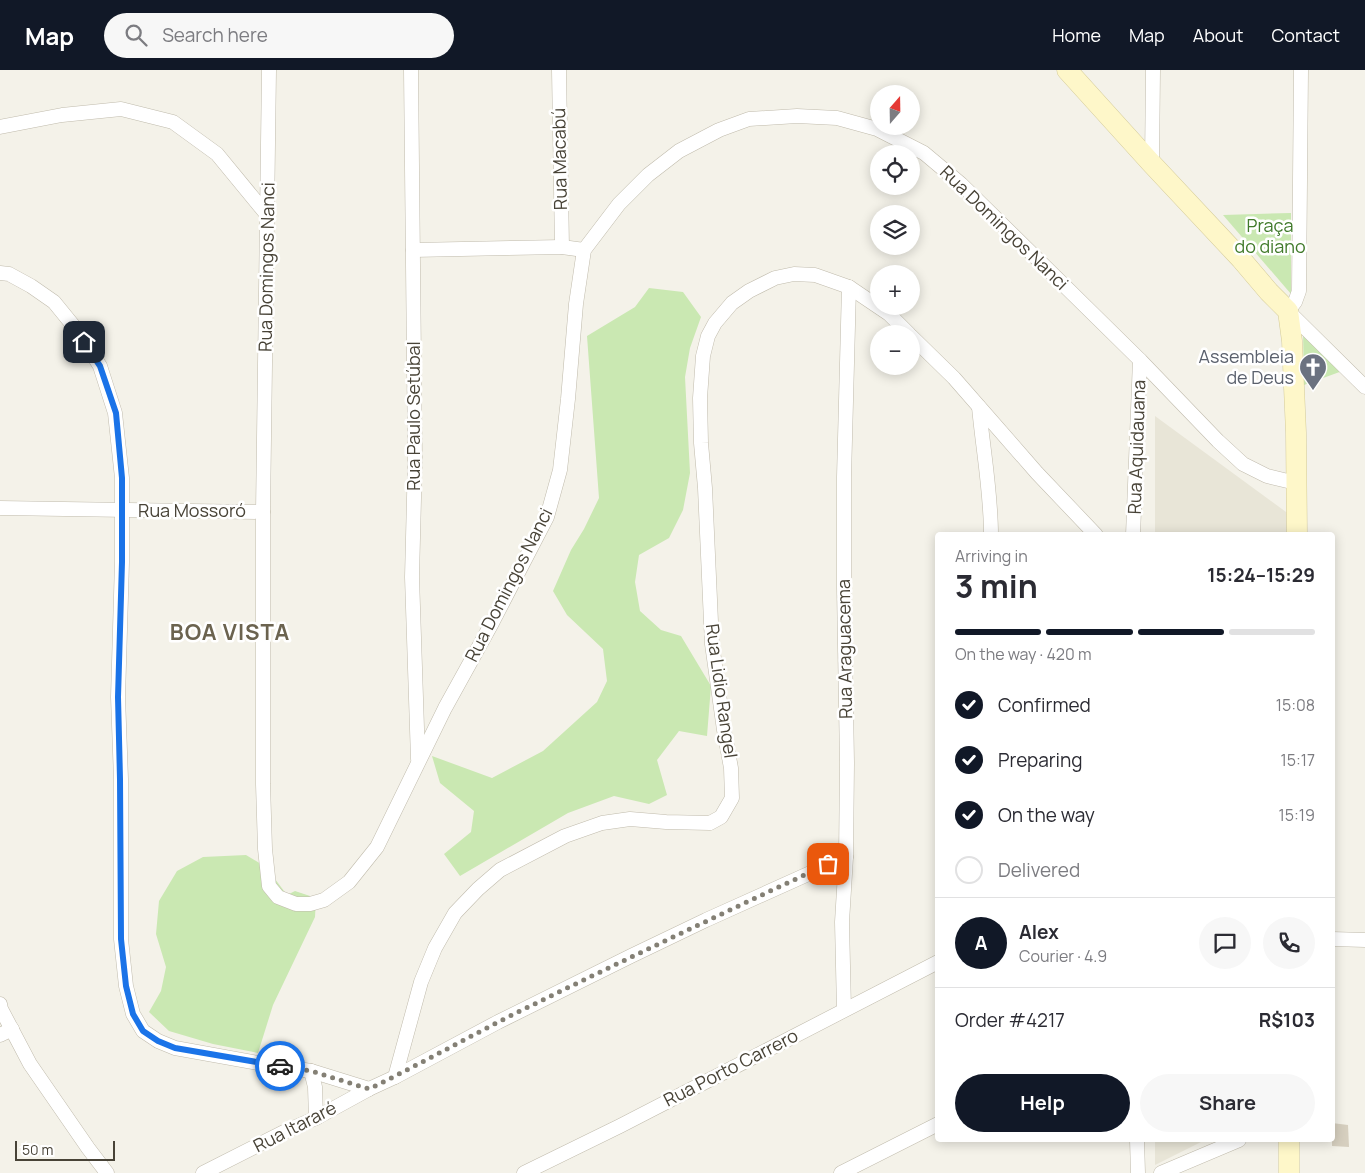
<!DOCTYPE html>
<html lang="en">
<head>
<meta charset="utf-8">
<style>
	body { margin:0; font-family:Manrope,sans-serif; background:#f7f7f7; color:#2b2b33; height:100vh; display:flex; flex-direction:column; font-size:19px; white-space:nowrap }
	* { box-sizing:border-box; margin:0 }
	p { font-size:16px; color:#7c7c81 }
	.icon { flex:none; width:28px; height:28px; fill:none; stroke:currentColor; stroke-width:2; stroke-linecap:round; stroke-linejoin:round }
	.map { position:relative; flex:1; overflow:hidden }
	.side { position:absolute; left:935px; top:462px; width:400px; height:610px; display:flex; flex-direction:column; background:#fff; border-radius:5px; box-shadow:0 2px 12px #0003 }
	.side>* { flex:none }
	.needle { width:32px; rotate:20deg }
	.tools { position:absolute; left:870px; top:15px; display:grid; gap:10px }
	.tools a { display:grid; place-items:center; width:50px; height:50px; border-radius:50%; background:#fff; box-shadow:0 2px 12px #0003; font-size:25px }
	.scale { position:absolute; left:15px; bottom:12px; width:100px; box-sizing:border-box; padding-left:5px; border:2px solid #484337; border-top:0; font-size:14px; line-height:18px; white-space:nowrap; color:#484337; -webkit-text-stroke:4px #fff; paint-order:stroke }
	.pin { position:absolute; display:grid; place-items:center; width:42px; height:42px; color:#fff; margin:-21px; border-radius:10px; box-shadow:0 2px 8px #0006 }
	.courier { position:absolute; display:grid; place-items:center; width:50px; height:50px; margin:-25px; border:4px solid #1a73e8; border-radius:50%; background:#fff; color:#222; box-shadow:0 1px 6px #0007 }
	.head em { font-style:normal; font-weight:700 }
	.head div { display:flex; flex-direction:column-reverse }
	.head { display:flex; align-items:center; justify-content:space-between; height:85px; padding:0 20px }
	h1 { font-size:32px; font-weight:700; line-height:38px }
	.bar { display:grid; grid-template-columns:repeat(4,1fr); gap:8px 5px; align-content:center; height:60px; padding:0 20px }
	.bar i { height:6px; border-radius:4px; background:#e1e1e2 }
	.bar .active { background:#111827 }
	.bar p { grid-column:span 4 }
	.line { display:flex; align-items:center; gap:12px; padding:0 20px; border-top:1px solid #e1e1e2 }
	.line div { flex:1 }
	.round { display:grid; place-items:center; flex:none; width:52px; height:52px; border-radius:26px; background:#f7f7f7 }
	ol { padding:0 20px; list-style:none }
	li { display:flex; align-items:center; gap:15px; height:55px }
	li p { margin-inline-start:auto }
	li .icon { padding:5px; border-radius:50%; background:#111827; color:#fff; stroke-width:4 }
	li:last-child { color:#7c7c81 }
	li i { width:28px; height:28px; border:2px solid #e1e1e2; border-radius:50% }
	.button { display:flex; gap:10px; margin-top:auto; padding:10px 20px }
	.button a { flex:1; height:58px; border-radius:30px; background:#111827; color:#fff; font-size:20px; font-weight:700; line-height:58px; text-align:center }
	.button a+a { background:#f7f7f7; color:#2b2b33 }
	header { display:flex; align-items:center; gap:30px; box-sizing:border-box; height:70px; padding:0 25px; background:#111827; color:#fff }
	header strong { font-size:24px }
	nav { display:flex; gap:28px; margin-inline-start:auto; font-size:18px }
	.search { width:350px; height:45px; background:#f7f7f7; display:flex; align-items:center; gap:12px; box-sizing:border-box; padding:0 18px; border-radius:28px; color:#7c7c81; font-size:19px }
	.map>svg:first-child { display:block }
</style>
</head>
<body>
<header>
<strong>Map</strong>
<div class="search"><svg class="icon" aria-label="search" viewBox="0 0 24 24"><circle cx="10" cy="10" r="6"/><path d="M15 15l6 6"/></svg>Search here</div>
<nav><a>Home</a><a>Map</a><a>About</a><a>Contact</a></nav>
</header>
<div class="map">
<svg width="1365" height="1103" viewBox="0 0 1365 1103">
	<rect width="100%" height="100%" fill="#f4f2e9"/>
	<g fill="#e8e5d7">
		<path d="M1155,346L1297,450L1296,465H1155Z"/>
		<path d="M1155,1070H1205L1155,1095Z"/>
	</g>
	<g fill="#cae8b2">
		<path d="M1291,143V224L1223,145Z"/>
		<path d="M649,218L683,222L701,247L690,278L685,307L690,403L683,440L669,468L639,485L635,512L640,541L661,560L681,566L711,616L707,666L679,661L657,690L667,725L649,734L614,726L568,743L460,806L444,784L471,762L474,741L440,713L432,686L492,708L543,681L597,632L607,611L603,579L567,545L553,521L571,480L584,459L599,428L587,266L635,237Z"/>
		<path d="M1303,260L1345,300L1304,315Z"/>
		<path d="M246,785L266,797L287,825L295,821L316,828L315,847L273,935L258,983L213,974L169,961L149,942L161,921L166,897L156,864L159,831L177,801L203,787Z"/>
	</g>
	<path fill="#d6cfbf" d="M1332,1053L1348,1055L1349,1077L1332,1076Z"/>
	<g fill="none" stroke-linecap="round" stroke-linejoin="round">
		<g stroke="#c0bbac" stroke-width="15">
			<g id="minor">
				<path d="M269,0L263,442V714L265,779L269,816L278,827L296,834H310L324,830L349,812L377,777L445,638L492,553L547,447L560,400L568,329L576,234L584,180L619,134L648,105L679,81L719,60L749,49L797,46L837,48L877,59L924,83L961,114L1140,290L1218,371L1243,394L1267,406L1296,413"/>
				<path d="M411,0L415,389L412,507L418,689"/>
				<path d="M559,0L562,177"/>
				<path d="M1301,0L1299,221L1295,232L1288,241L1365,317"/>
				<path d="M0,57L62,45L121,39L173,52L217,84L268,146"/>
				<path d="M1152,94L1153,0"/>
				<path d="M413,180L562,177L584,180"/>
				<path d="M0,203L9,204L31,216L54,232L76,259L100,296L115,343L122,408V492L118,627L121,709V869L126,916L133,944L143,961L158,971L175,978L258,993L311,1001L369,1019"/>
				<path d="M911,266L954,308L1037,403L1096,465"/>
				<path d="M979,337C983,380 991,422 991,465"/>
				<path d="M0,438L263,442"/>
				<path d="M1133,465L1140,290"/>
				<path d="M1332,869L1365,870"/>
				<path d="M0,934L1,939L30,994L88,1078L107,1103"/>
				<path d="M844,940L842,852L846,787L847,693L844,517V407L849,217"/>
				<path d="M0,965L12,959"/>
				<path d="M311,1001L315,1017L316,1048"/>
				<path d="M395,1007L421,912L435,878L455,843L478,819L500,800L565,766L602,753L630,749L666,752L710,753L721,747L732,728L731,698L724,660L712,574L705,418L701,373L700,328L703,286L708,266L715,253L732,233L749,221L775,208L794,204L815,205L849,217L889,244L909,264"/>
				<path d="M1137,1070L1138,1103"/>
				<path d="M203,1103L284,1062L316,1048L369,1019L395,1007L498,952L631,886L706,850L846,787"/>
				<path d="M524,1103L620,1056L938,892"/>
				<path d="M841,1103L938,1054"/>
				<path d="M1161,1103L1239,1070"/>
			</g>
		</g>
		<g stroke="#d4cb99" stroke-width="21">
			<g id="secondary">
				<path d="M1067,0L1152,94L1241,189L1269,222L1288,241L1292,271L1296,363L1297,465"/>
				<path d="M1289,1103V1070"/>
			</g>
		</g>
		<use href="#minor" stroke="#fff" stroke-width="14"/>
		<use href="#secondary" stroke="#fef7c9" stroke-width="20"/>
	</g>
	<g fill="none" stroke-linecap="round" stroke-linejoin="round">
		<path stroke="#848075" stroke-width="5" stroke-dasharray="0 9" d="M280,996L311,1001L369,1019C418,995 465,969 514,944C618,893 723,843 828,794"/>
		<path stroke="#1a73e8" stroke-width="6" d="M84,272L100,296L116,343L122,408V492L118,627L120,709L121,869L126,916L133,944L143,961L158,971L175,978L280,996"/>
	</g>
	<defs>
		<g id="church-pin" transform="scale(1.4375)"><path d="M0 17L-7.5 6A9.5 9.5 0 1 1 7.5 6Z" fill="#6b7280" stroke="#fff"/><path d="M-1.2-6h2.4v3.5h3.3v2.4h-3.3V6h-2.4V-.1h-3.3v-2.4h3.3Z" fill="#fff"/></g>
	</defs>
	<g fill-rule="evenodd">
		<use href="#church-pin" x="1313" y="297"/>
	</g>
	<g text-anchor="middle" stroke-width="5" stroke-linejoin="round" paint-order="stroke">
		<g font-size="18" fill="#484337" stroke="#fff">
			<text transform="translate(560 89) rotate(-91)" y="6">Rua Macabú</text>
			<text transform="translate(1004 158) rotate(44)" y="6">Rua Domingos Nanci</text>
			<text transform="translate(267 197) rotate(-89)" y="6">Rua Domingos Nanci</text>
			<text transform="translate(414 346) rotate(-90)" y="6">Rua Paulo Setúbal</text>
			<text transform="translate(1137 377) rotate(-88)" y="6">Rua Aquidauana</text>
			<text x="192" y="447">Rua Mossoró</text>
			<text transform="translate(509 515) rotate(-63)" y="6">Rua Domingos Nanci</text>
			<text transform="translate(845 579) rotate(-91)" y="6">Rua Araguacema</text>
			<text transform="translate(721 621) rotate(82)" y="6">Rua Lidio Rangel</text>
			<text transform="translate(731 998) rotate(-27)" y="6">Rua Porto Carrero</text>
			<text transform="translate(295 1057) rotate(-27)" y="6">Rua Itararé</text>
		</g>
		<g font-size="18" fill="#407a2a" stroke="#fff">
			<text x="1270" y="162">Praça<tspan x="1270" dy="21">do diano</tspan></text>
		</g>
		<g font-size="18" fill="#5b616d" stroke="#fff" text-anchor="end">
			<text x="1294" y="293">Assembleia<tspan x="1294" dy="21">de Deus</tspan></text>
		</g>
		<g font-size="22" font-weight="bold" letter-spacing="1" fill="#6b634f" stroke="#fff">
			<text x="230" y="570">BOA VISTA</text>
		</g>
	</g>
</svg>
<div class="tools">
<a><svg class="needle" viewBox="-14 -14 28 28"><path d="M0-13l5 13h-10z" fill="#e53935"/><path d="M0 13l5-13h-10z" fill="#7c7c81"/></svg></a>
<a><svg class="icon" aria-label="locate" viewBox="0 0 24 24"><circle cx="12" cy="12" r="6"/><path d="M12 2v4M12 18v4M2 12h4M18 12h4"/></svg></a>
<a><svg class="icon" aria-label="layers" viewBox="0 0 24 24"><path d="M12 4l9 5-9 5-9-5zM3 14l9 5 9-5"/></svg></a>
<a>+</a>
<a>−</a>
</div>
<div class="scale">50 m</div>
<div class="pin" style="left:828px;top:794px;background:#ea580c"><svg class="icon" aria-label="bag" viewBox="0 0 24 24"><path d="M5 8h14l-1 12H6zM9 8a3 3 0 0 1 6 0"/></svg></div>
<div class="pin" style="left:84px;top:272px;background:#1f2937"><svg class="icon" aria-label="home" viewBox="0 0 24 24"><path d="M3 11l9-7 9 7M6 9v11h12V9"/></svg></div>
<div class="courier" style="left:280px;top:996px"><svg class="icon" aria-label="car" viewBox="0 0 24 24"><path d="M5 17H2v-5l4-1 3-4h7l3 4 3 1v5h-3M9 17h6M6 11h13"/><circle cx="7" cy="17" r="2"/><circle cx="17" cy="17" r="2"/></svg></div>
<section class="side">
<div class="head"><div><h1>3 min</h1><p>Arriving in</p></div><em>15:24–15:29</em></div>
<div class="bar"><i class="active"></i><i class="active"></i><i class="active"></i><i></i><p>On the way · 420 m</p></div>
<ol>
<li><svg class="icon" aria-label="check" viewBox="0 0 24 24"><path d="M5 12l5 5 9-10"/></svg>Confirmed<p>15:08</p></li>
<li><svg class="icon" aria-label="check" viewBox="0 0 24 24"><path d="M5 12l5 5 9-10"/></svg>Preparing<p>15:17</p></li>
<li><svg class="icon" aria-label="check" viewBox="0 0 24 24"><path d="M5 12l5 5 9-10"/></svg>On the way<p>15:19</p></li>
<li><i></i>Delivered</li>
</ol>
<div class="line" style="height:90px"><b class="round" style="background:#111827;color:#fff">A</b><div><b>Alex</b><p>Courier · 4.9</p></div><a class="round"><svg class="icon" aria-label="chat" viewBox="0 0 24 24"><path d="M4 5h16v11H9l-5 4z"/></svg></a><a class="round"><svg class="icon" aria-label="phone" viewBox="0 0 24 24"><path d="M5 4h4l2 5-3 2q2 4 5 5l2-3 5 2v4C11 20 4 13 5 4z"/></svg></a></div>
<div class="line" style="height:65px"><div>Order #4217</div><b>R$103</b></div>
<div class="button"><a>Help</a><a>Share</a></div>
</section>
</div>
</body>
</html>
